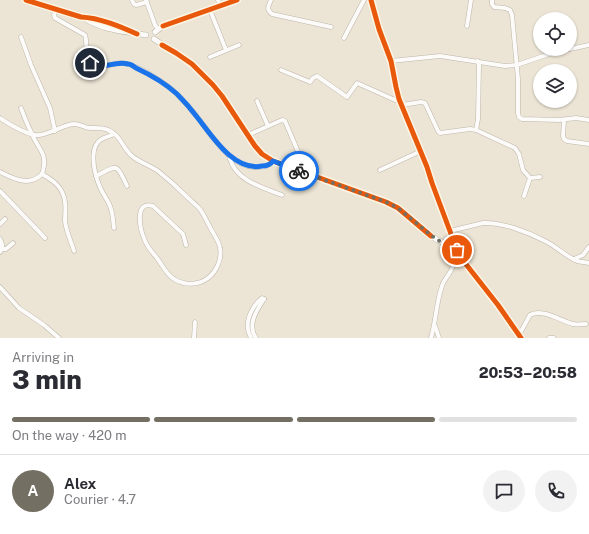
<!DOCTYPE html>
<html lang="en">
<head>
<meta charset="utf-8">
<style>
	body { margin:0; font-family:"Public Sans",sans-serif; background:#f2f2f3; color:#2b2b33; height:100vh; display:flex; flex-direction:column; font-size:15px; white-space:nowrap }
	* { box-sizing:border-box; margin:0 }
	p { font-size:13px; color:#7c7c81 }
	.icon { flex:none; width:22px; height:22px; fill:none; stroke:currentColor; stroke-width:2; stroke-linecap:round; stroke-linejoin:round }
	.map { position:relative; height:338px; overflow:hidden }
	.details { display:flex; flex-direction:column; background:#fff; flex:1 }
	.details>* { flex:none }
	.fabs { position:absolute; left:533px; top:12px; display:grid; gap:8px }
	.fabs a { display:grid; place-items:center; width:44px; height:44px; border-radius:50%; background:#fff; box-shadow:0 1px 3px #0004; font-size:20px }
	.pin { position:absolute; display:grid; place-items:center; width:34px; height:34px; color:#fff; margin:-17px; border:2px solid #fff; border-radius:50%; box-shadow:0 1px 4px #0007 }
	.courier { position:absolute; display:grid; place-items:center; width:40px; height:40px; margin:-20px; border:3px solid #1a73e8; border-radius:50%; background:#fff; color:#222; box-shadow:0 1px 5px #0007 }
	.head em { font-style:normal; font-weight:800 }
	.head div { display:flex; flex-direction:column-reverse }
	.head { display:flex; align-items:center; justify-content:space-between; height:68px; padding:0 12px }
	h1 { font-size:26px; font-weight:800; line-height:30px }
	.bar { display:grid; grid-template-columns:repeat(4,1fr); gap:6px 4px; align-content:center; height:48px; padding:0 12px }
	.bar i { height:5px; border-radius:3px; background:#e1e1e2 }
	.bar .selected { background:#746f63 }
	.bar p { grid-column:span 4 }
	.line { display:flex; align-items:center; gap:10px; padding:0 12px; border-top:1px solid #e1e1e2 }
	.line div { flex:1 }
	.round { display:grid; place-items:center; flex:none; width:42px; height:42px; border-radius:21px; background:#f2f2f3 }
	.map>svg:first-child { display:block }
</style>
</head>
<body>
<div class="map">
<svg width="589" height="338" viewBox="0 0 589 338">
	<rect width="100%" height="100%" fill="#ece5d5"/>
	<g fill="none" stroke-linecap="round" stroke-linejoin="round">
		<g stroke="#bcb6aa" stroke-width="5">
			<g id="minor">
				<path d="M132,0L134,4L136,5L147,2"/>
				<path d="M146,0L155,25L158,29"/>
				<path d="M218,0L221,6"/>
				<path d="M271,0C268,7 266,9 272,14L331,27"/>
				<path d="M492,0V4L494,7L505,8L510,10L512,15L518,79V113L519,117L522,119L559,120L576,118L589,120"/>
				<path d="M56,9L54,15L55,18L85,35C88,43 84,55 89,62C95,73 110,63 120,63C136,63 167,84 178,95C184,101 190,108 196,115C211,134 231,170 259,167C264,167 270,165 273,161"/>
				<path d="M210,10L226,50"/>
				<path d="M467,26L471,0"/>
				<path d="M21,37L31,65L50,108L55,131"/>
				<path d="M344,38L364,0"/>
				<path d="M570,49L589,45"/>
				<path d="M210,57L239,45"/>
				<path d="M391,61L440,56L505,66L517,65L549,54L568,49"/>
				<path d="M281,70L310,82L313,78L317,76L347,97L357,83L395,100L399,99"/>
				<path d="M257,101L268,126"/>
				<path d="M402,105L421,102L425,103L438,131L440,133L470,129L476,130L515,148L519,154L523,170L530,178L524,196"/>
				<path d="M21,108C24,116 27,124 31,132C38,150 49,153 42,174C54,181 63,187 65,202C66,208 65,215 65,221C66,231 71,241 74,251"/>
				<path d="M0,118C9,124 24,133 35,135C40,136 45,134 50,132C57,130 65,125 73,124C79,123 84,128 90,128C96,128 102,127 108,130C120,134 123,149 132,156C140,163 150,165 158,171C168,179 177,187 185,195C190,200 195,204 199,208C204,214 207,222 211,229C214,235 219,241 220,248C222,259 217,271 208,278C199,285 185,286 174,279C167,275 162,265 157,258C152,252 146,246 144,238C140,229 134,200 153,206L183,234L186,245"/>
				<path d="M564,120L563,136L564,139L567,141L589,144"/>
				<path d="M476,130L478,119L479,65L478,61"/>
				<path d="M248,135L282,120L285,121L299,154"/>
				<path d="M231,157L230,159C236,181 264,188 282,195"/>
				<path d="M380,170L421,151"/>
				<path d="M0,172C14,179 29,187 42,174"/>
				<path d="M96,176C117,166 116,161 127,186"/>
				<path d="M530,178L540,177"/>
				<path d="M0,191L45,238"/>
				<path d="M0,224L5,219"/>
				<path d="M114,228C113,221 113,215 111,209C109,201 103,195 100,187C95,176 89,152 98,142C102,137 109,137 114,134"/>
				<path d="M450,231L483,223C502,222 528,232 545,241C556,246 565,256 577,261C581,262 585,262 589,263"/>
				<path d="M0,239L2,244V249L0,252"/>
				<path d="M2,249H6L13,243"/>
				<path d="M574,259L583,255L589,247"/>
				<path d="M0,287L19,308L44,325L59,338"/>
				<path d="M435,326L439,338"/>
				<path d="M519,335L530,315C542,308 561,321 573,324C577,325 581,324 586,324"/>
				<path d="M194,338L195,322"/>
				<path d="M251,338C250,335 248,332 248,329C246,318 254,304 262,298L264,299"/>
				<path d="M256,338C247,325 256,311 264,299"/>
				<path d="M431,338C436,321 436,303 442,286C444,278 453,272 453,264C453,257 448,250 445,243"/>
				<path d="M549,338H554"/>
			</g>
		</g>
		<g stroke="#bcb6aa" stroke-width="6">
			<g id="tertiary">
				<path d="M26,0L81,17C100,18 119,26 137,34"/>
				<path d="M371,0L379,29L391,61L396,87L399,99L427,167L432,183L457,250L465,263L498,305L521,338"/>
				<path d="M84,18C105,31 123,31 146,35"/>
				<path d="M155,32L163,26L237,0"/>
				<path d="M154,39L192,64L204,75L222,96L257,149L262,154L273,161L386,202L398,208L437,240L445,243L454,244"/>
			</g>
		</g>
		<use href="#minor" stroke="#fcfbf9" stroke-width="4"/>
		<use href="#tertiary" stroke="#fcfbf9" stroke-width="5"/>
		<g stroke="#fdf6e5" stroke-width="8">
			<g id="cycleway">
				<path d="M26,0L81,17C100,18 119,26 137,34"/>
				<path d="M371,0L379,29L391,61L396,87L399,99L427,167L432,183L457,250L465,263L498,305L521,338"/>
				<path d="M163,26L237,0"/>
				<path d="M162,45L176,53L192,64L213,85L222,96L255,146L262,154L273,161L386,202L398,208L431,236"/>
			</g>
		</g>
		<use href="#cycleway" stroke="#e8590c" stroke-width="5"/>
	</g>
	<g fill="none" stroke-linecap="round" stroke-linejoin="round">
		<path stroke="#746f63" stroke-width="4" stroke-dasharray="0 7.2" d="M299,171L386,202L398,208L437,240L446,243L454,244L457,250"/>
		<path stroke="#1a73e8" stroke-width="5" d="M90,63C99,72 114,60 128,64C131,64 133,66 136,68C151,75 165,83 177,94C184,101 191,109 197,117C212,136 234,172 262,166C267,166 270,165 273,161L299,171"/>
	</g>
</svg>
<div class="fabs">
<a><svg class="icon" aria-label="locate" viewBox="0 0 24 24"><circle cx="12" cy="12" r="6"/><path d="M12 2v4M12 18v4M2 12h4M18 12h4"/></svg></a>
<a><svg class="icon" aria-label="layers" viewBox="0 0 24 24"><path d="M12 4l9 5-9 5-9-5zM3 14l9 5 9-5"/></svg></a>
</div>
<div class="pin" style="left:457px;top:250px;background:#ea580c"><svg class="icon" aria-label="bag" viewBox="0 0 24 24"><path d="M5 8h14l-1 12H6zM9 8a3 3 0 0 1 6 0"/></svg></div>
<div class="pin" style="left:90px;top:63px;background:#1f2937"><svg class="icon" aria-label="home" viewBox="0 0 24 24"><path d="M3 11l9-7 9 7M6 9v11h12V9"/></svg></div>
<div class="courier" style="left:299px;top:171px"><svg class="icon" aria-label="bike" viewBox="0 0 24 24"><circle cx="6" cy="16" r="4"/><circle cx="18" cy="16" r="4"/><path d="M6 16l4-8h5l3 8M10 8l3 8H6M13 5h3"/></svg></div>
</div>
<section class="details">
<div class="head"><div><h1>3 min</h1><p>Arriving in</p></div><em>20:53–20:58</em></div>
<div class="bar"><i class="selected"></i><i class="selected"></i><i class="selected"></i><i></i><p>On the way · 420 m</p></div>
<div class="line" style="height:72px"><b class="round" style="background:#746f63;color:#fff">A</b><div><b>Alex</b><p>Courier · 4.7</p></div><a class="round"><svg class="icon" aria-label="chat" viewBox="0 0 24 24"><path d="M4 5h16v11H9l-5 4z"/></svg></a><a class="round"><svg class="icon" aria-label="phone" viewBox="0 0 24 24"><path d="M5 4h4l2 5-3 2q2 4 5 5l2-3 5 2v4C11 20 4 13 5 4z"/></svg></a></div>
</section>
</body>
</html>
